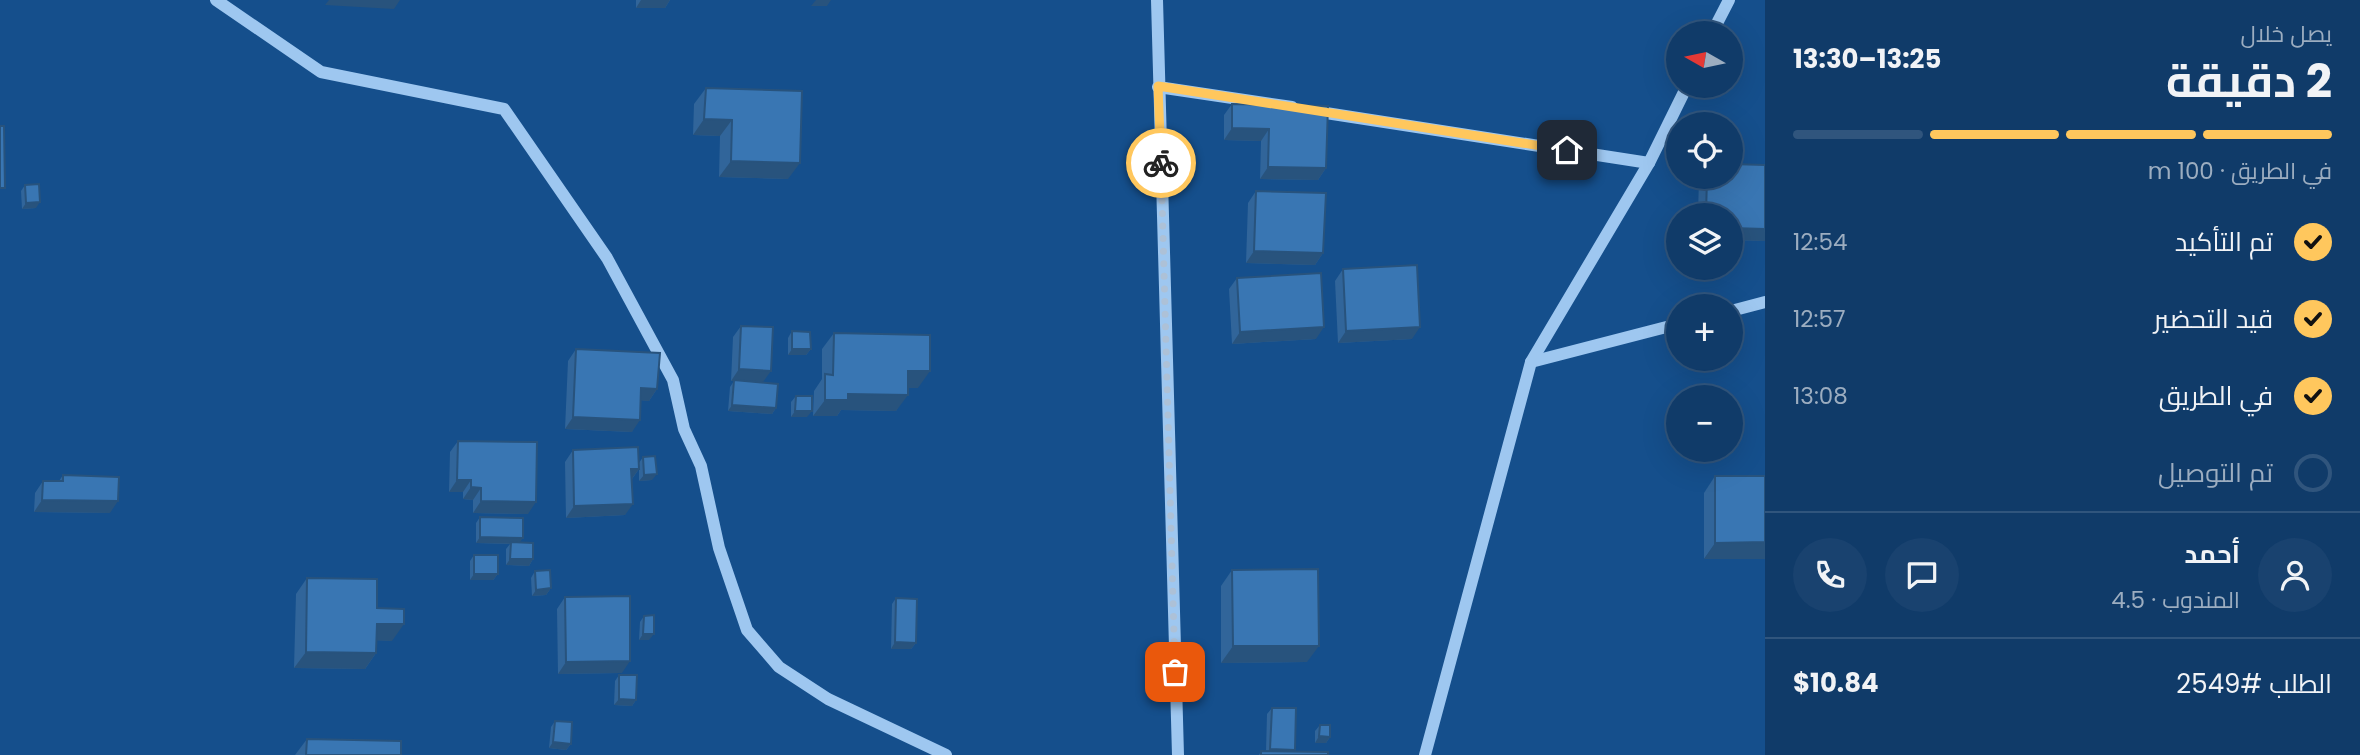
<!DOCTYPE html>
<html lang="ar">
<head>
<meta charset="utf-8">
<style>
	body { margin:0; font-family:Poppins,Cairo,sans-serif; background:#19426f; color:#f1f3f6; direction:rtl; height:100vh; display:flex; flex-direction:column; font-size:26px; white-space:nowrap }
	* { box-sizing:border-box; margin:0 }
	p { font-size:23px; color:#9cadc0 }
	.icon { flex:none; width:38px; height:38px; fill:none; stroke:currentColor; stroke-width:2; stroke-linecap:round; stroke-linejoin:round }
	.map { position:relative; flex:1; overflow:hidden; direction:ltr }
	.panel { display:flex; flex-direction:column; background:#103b69; width:595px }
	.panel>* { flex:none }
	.needle { width:46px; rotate:279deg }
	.controls { position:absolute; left:1666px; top:21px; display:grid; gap:14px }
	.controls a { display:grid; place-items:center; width:77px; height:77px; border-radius:50%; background:#103b69; box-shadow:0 7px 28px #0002,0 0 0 2px #30557d; font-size:35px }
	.pin { position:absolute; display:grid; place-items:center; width:60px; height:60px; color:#fff; margin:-30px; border-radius:14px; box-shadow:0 4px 10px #0006 }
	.courier { position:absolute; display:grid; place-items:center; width:70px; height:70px; margin:-35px; border:5px solid #ffc75d; border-radius:50%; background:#fff; color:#222; box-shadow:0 2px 9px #0007 }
	.summary em { font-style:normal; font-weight:700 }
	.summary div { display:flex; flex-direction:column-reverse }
	.summary { display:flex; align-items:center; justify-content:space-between; height:119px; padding:0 28px }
	h1 { font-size:46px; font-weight:700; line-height:52px }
	.bar { display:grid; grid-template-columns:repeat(4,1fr); gap:10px 7px; align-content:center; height:84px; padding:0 28px }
	.bar i { height:9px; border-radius:5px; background:#30557d }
	.bar .active { background:#ffc75d }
	.bar p { grid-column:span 4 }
	.line { display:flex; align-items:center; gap:18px; padding:0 28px; border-top:2px solid #30557d }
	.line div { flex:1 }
	.round { display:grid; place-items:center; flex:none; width:74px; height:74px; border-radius:37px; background:#19426f }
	ol { padding:0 28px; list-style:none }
	li { display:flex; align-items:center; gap:21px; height:77px }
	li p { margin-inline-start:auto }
	li .icon { padding:7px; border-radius:50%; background:#ffc75d; color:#111; stroke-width:4 }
	li:last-child { color:#9cadc0 }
	li i { width:38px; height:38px; border:4px solid #30557d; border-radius:50% }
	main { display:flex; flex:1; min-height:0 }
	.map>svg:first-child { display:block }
</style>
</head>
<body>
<main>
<section class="panel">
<div class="summary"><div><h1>2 دقيقة</h1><p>يصل خلال</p></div><em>13:25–13:30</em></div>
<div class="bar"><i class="active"></i><i class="active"></i><i class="active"></i><i></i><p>في الطريق · 100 m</p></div>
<ol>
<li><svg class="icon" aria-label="check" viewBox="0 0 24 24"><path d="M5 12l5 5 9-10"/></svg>تم التأكيد<p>12:54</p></li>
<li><svg class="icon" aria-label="check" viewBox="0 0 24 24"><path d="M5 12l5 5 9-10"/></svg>قيد التحضير<p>12:57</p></li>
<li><svg class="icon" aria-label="check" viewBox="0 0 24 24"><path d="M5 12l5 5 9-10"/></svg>في الطريق<p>13:08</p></li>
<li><i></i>تم التوصيل</li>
</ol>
<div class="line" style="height:126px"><a class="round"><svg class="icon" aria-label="person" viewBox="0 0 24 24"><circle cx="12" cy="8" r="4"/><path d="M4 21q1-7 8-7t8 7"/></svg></a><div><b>أحمد</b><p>المندوب · 4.5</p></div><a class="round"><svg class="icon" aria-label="chat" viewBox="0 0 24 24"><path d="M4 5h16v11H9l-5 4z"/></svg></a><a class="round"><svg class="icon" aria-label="phone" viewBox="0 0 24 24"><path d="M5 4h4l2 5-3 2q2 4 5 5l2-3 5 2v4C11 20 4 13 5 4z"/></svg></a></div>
<div class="line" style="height:91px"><div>الطلب #2549</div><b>$10.84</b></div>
</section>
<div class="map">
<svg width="1765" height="755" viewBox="0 0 1765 755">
	<rect width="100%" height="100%" fill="#154f8c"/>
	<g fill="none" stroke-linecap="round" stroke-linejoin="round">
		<g stroke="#9ec7f0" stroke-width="12">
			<path d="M216,0L321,72L504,109L607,258L673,380L684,429L701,466L719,548L747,630L779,667L828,699L946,755"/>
			<path d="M1157,0L1178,755"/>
			<path d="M1712,33L1729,0"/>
			<path d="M1158,87L1292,107"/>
			<path d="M1313,111L1649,163"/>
			<path d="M1731,311L1765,302"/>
			<path d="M1531,362L1678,324"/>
			<path d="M1425,755L1531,362L1649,163L1687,86"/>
		</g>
	</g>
	<g fill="#31659a">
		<path d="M636,0H670L665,8H636Z"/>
		<path d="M706,88L788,179L719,177L720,136L693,135L694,104Z"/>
		<path d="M1232,104L1326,168L1318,180L1260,179L1261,141L1224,140V115Z"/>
		<path d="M1699,177H1731L1765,185V241L1731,240V215H1698Z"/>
		<path d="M25,185L36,208L22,209L21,191Z"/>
		<path d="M1256,191L1323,253L1315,265L1246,263L1248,203Z"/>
		<path d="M1343,269L1412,339L1338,343L1335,281Z"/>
		<path d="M1237,278L1316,339L1232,344L1229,289Z"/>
		<path d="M741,326L763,382L776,408L772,414L728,411L730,387L734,381H731L733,337Z"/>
		<path d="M792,331L811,349L806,355H788V338Z"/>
		<path d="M834,333L918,388H908L896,411L841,410L837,416H813L814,391L822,379V349Z"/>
		<path d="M576,349L657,389L649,401L641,400L632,432L565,429L568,361Z"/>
		<path d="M796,396L807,417H791V402Z"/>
		<path d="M458,441L528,514L473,513V500L463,499V492H449L450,452Z"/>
		<path d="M573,450L639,463L643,457L652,480L639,481V469L632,479L625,515L566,518L565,462Z"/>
		<path d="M63,475L110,513L34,512L35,493L43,481H59Z"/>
		<path d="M1715,476H1765L1704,559V493Z"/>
		<path d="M480,517L520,543L533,559L529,566L506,565V549L510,544L476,543V523Z"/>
		<path d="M474,555L498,574L493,580H470V561Z"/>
		<path d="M1232,570L1307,662L1221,663V586Z"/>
		<path d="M535,571L551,588L546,595L532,596L531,578Z"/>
		<path d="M307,578L377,608L392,641L376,640V653L365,669L294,668L296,594Z"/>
		<path d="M565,597L622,673L558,674L557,609Z"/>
		<path d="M896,598L916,643L911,649H891L892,604Z"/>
		<path d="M644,616L649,640H639L640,622Z"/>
		<path d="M619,675L636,700L632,706L614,705L615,681Z"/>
		<path d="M1272,708L1294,752L1328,755H1259L1261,751H1266L1267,714Z"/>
		<path d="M555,721L571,744L566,750L549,748L551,727Z"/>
		<path d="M1320,725L1330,737L1326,743H1315V731Z"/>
		<path d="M307,739L401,755H295Z"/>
	</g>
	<g fill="#28537d">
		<path d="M329,0H400L394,9L325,5Z"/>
		<path d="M641,0H670L665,8H636Z"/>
		<path d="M816,0H831L827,6H811Z"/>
		<path d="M704,119L732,120L720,136L693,135Z"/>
		<path d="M1232,128L1269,129L1261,141L1224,140Z"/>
		<path d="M731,161L800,163L788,179L719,177Z"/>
		<path d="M1268,167L1326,168L1318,180L1260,179Z"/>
		<path d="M40,202L36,208L22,209L26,203Z"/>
		<path d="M1731,228L1765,229V241L1731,240Z"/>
		<path d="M1254,251L1323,253L1315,265L1246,263Z"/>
		<path d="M1324,327L1316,339L1232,344L1240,332Z"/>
		<path d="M1420,327L1412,339L1338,343L1346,331Z"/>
		<path d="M792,349H811L806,355H788Z"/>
		<path d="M739,369L771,371L763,382L731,381Z"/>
		<path d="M908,371H930L918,388H896Z"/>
		<path d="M641,388L657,389L649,401L633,400Z"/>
		<path d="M848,394L908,395L896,411L841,410L837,416H813L825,400Z"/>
		<path d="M732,405L776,408L772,414L728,411Z"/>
		<path d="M795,411H812L807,417H791Z"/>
		<path d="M573,417L640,420L632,432L565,429Z"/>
		<path d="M631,469H639L631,480Z"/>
		<path d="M657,474L652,480L639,481L644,475Z"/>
		<path d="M457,480H471L463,492H449Z"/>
		<path d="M471,487L481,488L473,500L463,499Z"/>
		<path d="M42,500L118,501L110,513L34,512Z"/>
		<path d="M481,501L536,502L528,514L473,513Z"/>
		<path d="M633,504L625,515L566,518L574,506Z"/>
		<path d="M480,537L523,538L519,544L476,543Z"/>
		<path d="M1765,542V559H1704L1715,543Z"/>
		<path d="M510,559H533L529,566L506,565Z"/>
		<path d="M474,574H498L493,580H470Z"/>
		<path d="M551,588L546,595L532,596L536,590Z"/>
		<path d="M377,624H404L392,641L365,640Z"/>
		<path d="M643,634H654L649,640H639Z"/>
		<path d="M895,642L916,643L911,649H891Z"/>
		<path d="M1233,646H1319L1307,662L1221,663Z"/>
		<path d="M306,652L376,653L365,669L294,668Z"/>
		<path d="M630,661L622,673L558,674L566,662Z"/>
		<path d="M619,699L636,700L632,706L614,705Z"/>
		<path d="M1319,736L1330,737L1326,743H1315Z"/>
		<path d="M553,742L571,744L566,750L549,748Z"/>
		<path d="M1270,749L1295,750L1291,755H1266Z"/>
	</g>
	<g fill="#3976b3" stroke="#28537d" stroke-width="2">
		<path d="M706,88L802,91L800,163L731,161L732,120L704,119Z"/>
		<path d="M1232,104L1328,106L1326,168L1268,167L1269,129L1232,128Z"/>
		<path d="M0,126H4L5,188H0Z"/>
		<path d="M1731,164L1765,165V229L1731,228V215H1706L1707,177H1731Z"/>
		<path d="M39,184L40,202L26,203L25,185Z"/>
		<path d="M1256,191L1326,193L1323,253L1254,251Z"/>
		<path d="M1417,265L1420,327L1346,331L1343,269Z"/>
		<path d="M1321,273L1324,327L1240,332L1237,278Z"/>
		<path d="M741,326L773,327L771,371L739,369Z"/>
		<path d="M792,331L810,332L811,349H792Z"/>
		<path d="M834,333L930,335V371H908V395L848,394V400H825V374L833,375Z"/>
		<path d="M576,349L660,353L657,389L641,388L640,420L573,417Z"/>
		<path d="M734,380L778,384L776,408L732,405Z"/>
		<path d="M796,396H812V411H795Z"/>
		<path d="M458,441L537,442L536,502L481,501V488L471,487V480H457Z"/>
		<path d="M638,447L639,469H631L633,504L574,506L573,450Z"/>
		<path d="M655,456L657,474L644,475L643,457Z"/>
		<path d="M63,475L119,477L118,501L42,500L43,481H63Z"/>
		<path d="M1715,476H1765V542L1715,543Z"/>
		<path d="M480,517L523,518V538L480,537Z"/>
		<path d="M511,542L533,543V559H510Z"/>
		<rect x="474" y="555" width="24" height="19"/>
		<path d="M1318,569L1319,646H1233L1232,570Z"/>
		<path d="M550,570L551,588L536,590L535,571Z"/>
		<path d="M307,578L377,579V608L404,609V624H377L376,653L306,652Z"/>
		<path d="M630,596V661L566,662L565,597Z"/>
		<path d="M896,598L917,599L916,643L895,642Z"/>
		<path d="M654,615V634H643L644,616Z"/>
		<path d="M619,675H637L636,700L619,699Z"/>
		<path d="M1272,708H1296L1295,750L1270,749Z"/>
		<path d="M555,721L572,722L571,744L553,742Z"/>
		<path d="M1320,725H1330V737L1319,736Z"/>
		<path d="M307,739L401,741V755H306Z"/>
		<path d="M1261,751L1328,752V755H1261Z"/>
	</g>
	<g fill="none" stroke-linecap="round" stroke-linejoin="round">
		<path stroke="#adc1d7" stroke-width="7" stroke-dasharray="0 12.6" d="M1161,163L1175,672"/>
		<path stroke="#ffc75d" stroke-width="9" d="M1161,163L1158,86L1567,150"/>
	</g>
</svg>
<div class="controls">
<a><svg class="needle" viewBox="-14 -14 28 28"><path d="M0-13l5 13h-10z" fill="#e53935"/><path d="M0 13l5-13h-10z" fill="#9cadc0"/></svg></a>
<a><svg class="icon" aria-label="locate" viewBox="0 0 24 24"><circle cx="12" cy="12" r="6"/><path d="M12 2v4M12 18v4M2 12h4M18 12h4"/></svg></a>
<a><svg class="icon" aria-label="layers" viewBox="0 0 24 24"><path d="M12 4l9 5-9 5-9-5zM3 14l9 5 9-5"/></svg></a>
<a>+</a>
<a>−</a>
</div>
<div class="pin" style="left:1175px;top:672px;background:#ea580c"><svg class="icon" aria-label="bag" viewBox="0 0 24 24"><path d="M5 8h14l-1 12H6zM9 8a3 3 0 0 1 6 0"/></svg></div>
<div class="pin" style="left:1567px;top:150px;background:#1f2937"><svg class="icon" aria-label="home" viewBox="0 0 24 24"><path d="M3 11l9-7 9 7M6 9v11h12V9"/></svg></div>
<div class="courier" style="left:1161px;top:163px"><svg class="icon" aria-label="bike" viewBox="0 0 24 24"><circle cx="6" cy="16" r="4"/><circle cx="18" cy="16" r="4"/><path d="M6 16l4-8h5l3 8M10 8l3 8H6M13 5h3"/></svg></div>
</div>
</main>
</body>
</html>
